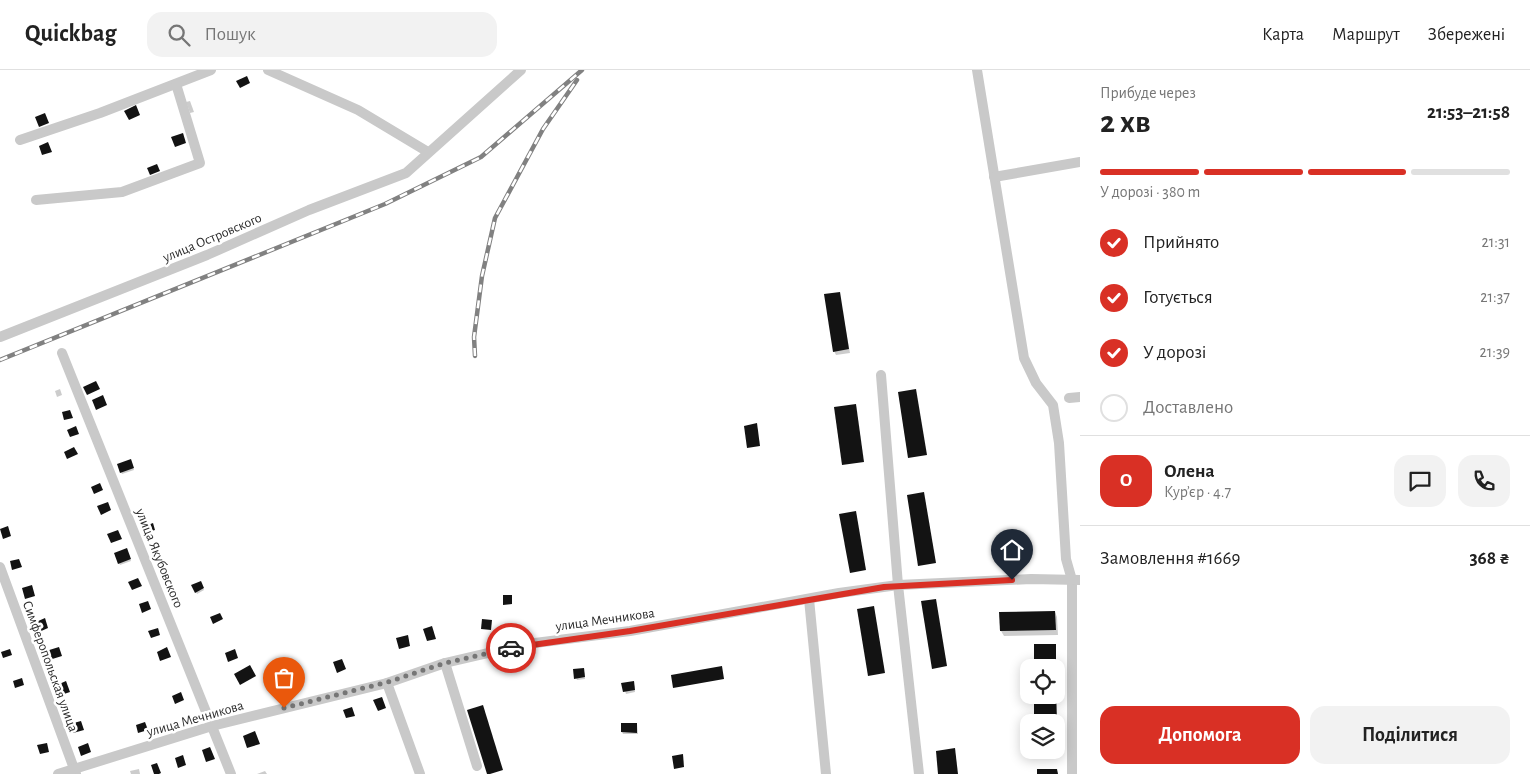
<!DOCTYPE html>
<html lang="uk">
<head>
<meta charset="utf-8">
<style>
	body { margin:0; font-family:"Alegreya Sans",sans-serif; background:#f2f2f2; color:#222; height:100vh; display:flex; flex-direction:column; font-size:19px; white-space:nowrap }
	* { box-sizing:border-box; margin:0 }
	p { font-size:16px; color:#767676 }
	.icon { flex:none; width:28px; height:28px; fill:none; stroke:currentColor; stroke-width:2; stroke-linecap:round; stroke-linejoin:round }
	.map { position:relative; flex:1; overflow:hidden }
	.drawer { display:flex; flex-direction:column; background:#fff; width:450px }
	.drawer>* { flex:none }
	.tools { position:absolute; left:1020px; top:589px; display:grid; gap:10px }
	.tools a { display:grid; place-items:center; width:45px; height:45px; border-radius:10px; background:#fff; box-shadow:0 2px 12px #0003; font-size:25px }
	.pin { position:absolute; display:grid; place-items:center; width:42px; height:42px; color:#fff; margin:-51px -21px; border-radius:50% 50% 50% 0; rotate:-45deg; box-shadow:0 0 5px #0007 }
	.pin .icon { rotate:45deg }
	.courier { position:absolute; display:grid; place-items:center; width:50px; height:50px; margin:-25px; border:4px solid #d93025; border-radius:50%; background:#fff; color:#222; box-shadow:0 1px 6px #0007 }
	.head em { font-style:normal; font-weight:700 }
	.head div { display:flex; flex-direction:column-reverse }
	.head { display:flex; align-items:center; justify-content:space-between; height:85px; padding:0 20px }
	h1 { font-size:32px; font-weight:700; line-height:38px }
	.bar { display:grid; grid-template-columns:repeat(4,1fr); gap:8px 5px; align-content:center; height:60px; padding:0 20px }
	.bar i { height:6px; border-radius:4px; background:#e0e0e0 }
	.bar .current { background:#d93025 }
	.bar p { grid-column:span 4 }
	.line { display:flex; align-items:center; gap:12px; padding:0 20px; border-top:1px solid #e0e0e0 }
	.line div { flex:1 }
	.round { display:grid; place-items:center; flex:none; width:52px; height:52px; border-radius:15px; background:#f2f2f2 }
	ol { padding:0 20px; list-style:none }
	li { display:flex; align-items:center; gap:15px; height:55px }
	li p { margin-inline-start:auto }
	li .icon { padding:5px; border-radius:50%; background:#d93025; color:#fff; stroke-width:4 }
	li:last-child { color:#767676 }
	li i { width:28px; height:28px; border:2px solid #e0e0e0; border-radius:50% }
	.action { display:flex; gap:10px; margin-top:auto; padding:10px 20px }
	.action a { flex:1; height:58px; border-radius:15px; background:#d93025; color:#fff; font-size:20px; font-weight:700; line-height:58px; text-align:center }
	.action a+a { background:#f2f2f2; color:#222 }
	header { display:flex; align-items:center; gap:30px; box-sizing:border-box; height:70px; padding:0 25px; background:#fff; border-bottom:1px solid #e0e0e0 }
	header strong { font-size:24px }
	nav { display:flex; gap:28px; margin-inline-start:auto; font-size:18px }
	.search { width:350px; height:45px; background:#f2f2f2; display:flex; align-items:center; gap:12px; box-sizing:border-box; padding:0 18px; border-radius:15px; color:#767676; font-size:19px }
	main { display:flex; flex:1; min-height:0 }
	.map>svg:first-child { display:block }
</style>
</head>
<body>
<header>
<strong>Quickbag</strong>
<div class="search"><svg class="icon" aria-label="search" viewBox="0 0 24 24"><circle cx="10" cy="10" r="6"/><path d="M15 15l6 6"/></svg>Пошук</div>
<nav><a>Карта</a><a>Маршрут</a><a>Збережені</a></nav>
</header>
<main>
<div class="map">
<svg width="1080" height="704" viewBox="0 0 1080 704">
	<rect width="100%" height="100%" fill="#fff"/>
	<g fill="#0003">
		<path d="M190,31L194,42L190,43L186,32Z"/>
		<path d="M839,223L850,283L836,285L834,281Z"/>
		<path d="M60,319L62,325L57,327L55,321Z"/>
		<path d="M131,392L134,400L122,404L121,402Z"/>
		<path d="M127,482L131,491L120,495L115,484Z"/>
		<path d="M200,512L204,520L197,524L193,516Z"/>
		<path d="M1055,542L1057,547L1058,565L1004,566L1001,561L1000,543Z"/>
		<path d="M584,601L585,609L577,610L576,608Z"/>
		<path d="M623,614H634L635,622L626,624Z"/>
		<path d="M1035,625L1057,626V668L1056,652H1035Z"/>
		<path d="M637,654L638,664H623L622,662Z"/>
		<path d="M139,699L140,704H131L130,701Z"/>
		<path d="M265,701L267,704H257Z"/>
	</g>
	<g fill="#131313">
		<path d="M247,6L250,13L240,18L236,11Z"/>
		<path d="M136,35L140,45L129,50L124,41Z"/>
		<path d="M45,43L49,53L39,57L35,47Z"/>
		<path d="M183,63L186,73L175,77L171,67Z"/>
		<path d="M48,72L52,82L42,85L39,76Z"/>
		<path d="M157,94L160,101L150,105L147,98Z"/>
		<path d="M840,222L849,279L833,282L824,224Z"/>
		<path d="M96,311L100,319L87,325L83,317Z"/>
		<path d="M916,319L927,385L908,388L898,322Z"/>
		<path d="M103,325L107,335L96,340L92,330Z"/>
		<path d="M856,334L864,392L842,395L834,337Z"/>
		<path d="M70,340L73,348L64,350L62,342Z"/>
		<path d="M757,353L760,376L747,378L744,356Z"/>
		<path d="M76,356L79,364L70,367L67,360Z"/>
		<path d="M74,377L78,384L67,389L64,382Z"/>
		<path d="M131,389L134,398L120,403L117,394Z"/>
		<path d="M100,413L103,420L94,424L91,417Z"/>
		<path d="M924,422L936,493L918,496L907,425Z"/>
		<path d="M108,432L111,440L101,445L97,436Z"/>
		<path d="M856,441L866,500L850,503L839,444Z"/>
		<path d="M153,453L155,460L145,463L143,457Z"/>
		<path d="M8,456L11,466L3,469L0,459Z"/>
		<path d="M118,460L122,469L111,473L107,464Z"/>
		<path d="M127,478L131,489L118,494L114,483Z"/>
		<path d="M19,489L22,497L12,500L10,491Z"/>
		<path d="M138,508L142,516L132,520L128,512Z"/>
		<path d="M201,511L204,518L195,523L191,515Z"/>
		<path d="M32,515L35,526L25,529L22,518Z"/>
		<path d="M503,525H512V534L503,535Z"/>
		<path d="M936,529L947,596L932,599L921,531Z"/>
		<path d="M148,531L151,539L142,543L139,534Z"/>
		<path d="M874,536L885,603L868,606L857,539Z"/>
		<path d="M1055,541L1056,560L1000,561L999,542Z"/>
		<path d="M220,543L223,549L213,554L210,547Z"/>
		<path d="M45,548L48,558L39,562L36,552Z"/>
		<path d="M482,549L492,550L491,560L481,559Z"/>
		<path d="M432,556L436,569L427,571L423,559Z"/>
		<path d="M158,558L160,565L151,568L148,561Z"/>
		<path d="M408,565L410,576L399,579L396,568Z"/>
		<rect x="1034" y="574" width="22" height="24"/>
		<path d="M59,577L62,586L49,590L46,581Z"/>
		<path d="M167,577L171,587L160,591L157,582Z"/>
		<path d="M10,579L12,585L3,588L1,582Z"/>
		<path d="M235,579L238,588L228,592L225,583Z"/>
		<path d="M342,589L346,599L337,603L333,592Z"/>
		<path d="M250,595L256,606L240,615L234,604Z"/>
		<path d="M722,596L724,609L673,618L671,605Z"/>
		<path d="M584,598L585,607L574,609L573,599Z"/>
		<path d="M22,608L24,615L15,618L13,611Z"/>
		<path d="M66,611L70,622L61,625L57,615Z"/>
		<path d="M634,611L635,620L623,622L621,613Z"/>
		<path d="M181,622L184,630L175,634L172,626Z"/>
		<path d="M1034,625H1056L1057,652H1034Z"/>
		<path d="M382,627L386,638L378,641L373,630Z"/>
		<path d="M483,635L503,700L490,704H487L467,640Z"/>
		<path d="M352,637L355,646L346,648L343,640Z"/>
		<path d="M81,651L84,660L73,663L70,654Z"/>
		<path d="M145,652L148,660L138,663L136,655Z"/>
		<path d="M621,653H637V663L621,662Z"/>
		<path d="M255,661L260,674L247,678L243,666Z"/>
		<path d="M47,673L49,682L40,684L37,675Z"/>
		<path d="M88,673L91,682L81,686L78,677Z"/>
		<path d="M210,677L215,689L206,692L202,680Z"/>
		<path d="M955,678L958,704H938L936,681Z"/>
		<path d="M683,684L684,697L674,699L672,686Z"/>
		<path d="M183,685L186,695L178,698L175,688Z"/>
		<path d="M157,693L161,703L159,704H154L151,695Z"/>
		<path d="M1037,699H1057L1058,704H1037Z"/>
	</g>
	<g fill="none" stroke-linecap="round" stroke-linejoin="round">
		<g stroke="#c9c9c9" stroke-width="10">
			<path d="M268,0L358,40L428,82"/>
			<path d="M977,0L1024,288L1036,313L1053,335L1059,373L1066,489L1072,510V704"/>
			<path d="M20,70L100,43L211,0"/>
			<path d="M994,107L1080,92"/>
			<path d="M36,130L122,122L200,93L176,14"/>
			<path d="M0,267L207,185L309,140L406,103L521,0"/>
			<path d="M62,283L231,704"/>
			<path d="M881,305L898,515L919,704"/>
			<path d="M1069,328L1080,327"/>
			<path d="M0,497L76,704"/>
			<path d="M809,529L826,704"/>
			<path d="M445,593L477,696"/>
			<path d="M387,613L420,704"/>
			<path d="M58,704L212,656L387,613L445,593L527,574L630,561L839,523L898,515L1031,509L1080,510"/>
		</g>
		<g stroke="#818181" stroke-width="4.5">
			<g id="rail">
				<path d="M475,286L474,267L482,206L495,148L543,59L577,10"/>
				<path d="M0,290L385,134L481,87L582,0"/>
			</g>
		</g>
		<use href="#rail" stroke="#fff" stroke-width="2.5" stroke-dasharray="8" stroke-linecap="butt"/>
	</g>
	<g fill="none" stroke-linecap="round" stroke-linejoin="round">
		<path stroke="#767676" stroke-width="5" stroke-dasharray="0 9" d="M284,638L388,612L445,593L511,578"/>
		<path stroke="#d93025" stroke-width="6" d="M511,578L630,561L884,517L1012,510"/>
	</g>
	<g text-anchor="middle" stroke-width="5" stroke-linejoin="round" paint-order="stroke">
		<g font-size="14" fill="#2c2c2c" stroke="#fff">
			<text transform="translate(212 167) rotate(-23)" y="5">улица Островского</text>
			<text transform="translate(160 488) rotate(68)" y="5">улица Якубовского</text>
			<text transform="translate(605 549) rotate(-8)" y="5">улица Мечникова</text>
			<text transform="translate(51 596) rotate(70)" y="5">Симферопольская улица</text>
			<text transform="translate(195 648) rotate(-16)" y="5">улица Мечникова</text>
		</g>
	</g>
</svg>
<div class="tools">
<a><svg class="icon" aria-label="locate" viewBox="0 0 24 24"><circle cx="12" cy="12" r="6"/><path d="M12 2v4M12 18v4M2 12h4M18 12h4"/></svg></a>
<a><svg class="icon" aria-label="layers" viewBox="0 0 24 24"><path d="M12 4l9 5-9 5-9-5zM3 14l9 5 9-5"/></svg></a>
</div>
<div class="pin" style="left:284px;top:638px;background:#ea580c"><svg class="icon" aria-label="bag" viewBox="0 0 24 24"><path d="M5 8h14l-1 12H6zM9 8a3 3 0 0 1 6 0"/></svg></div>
<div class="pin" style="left:1012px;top:510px;background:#1f2937"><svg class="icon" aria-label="home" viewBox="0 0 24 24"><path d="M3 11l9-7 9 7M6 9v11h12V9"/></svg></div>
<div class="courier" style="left:511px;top:578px"><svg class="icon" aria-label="car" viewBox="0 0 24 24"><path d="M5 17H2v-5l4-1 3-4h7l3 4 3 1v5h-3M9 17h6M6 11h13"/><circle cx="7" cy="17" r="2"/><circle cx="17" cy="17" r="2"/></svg></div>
</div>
<section class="drawer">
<div class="head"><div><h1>2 хв</h1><p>Прибуде через</p></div><em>21:53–21:58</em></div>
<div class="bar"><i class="current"></i><i class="current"></i><i class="current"></i><i></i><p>У дорозі · 380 m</p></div>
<ol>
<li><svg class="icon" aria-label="check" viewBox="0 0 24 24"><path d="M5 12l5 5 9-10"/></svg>Прийнято<p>21:31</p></li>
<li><svg class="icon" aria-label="check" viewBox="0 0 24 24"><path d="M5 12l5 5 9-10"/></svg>Готується<p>21:37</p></li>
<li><svg class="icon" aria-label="check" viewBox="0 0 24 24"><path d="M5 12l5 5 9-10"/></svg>У дорозі<p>21:39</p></li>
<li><i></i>Доставлено</li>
</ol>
<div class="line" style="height:90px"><b class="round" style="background:#d93025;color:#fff">О</b><div><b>Олена</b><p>Кур’єр · 4.7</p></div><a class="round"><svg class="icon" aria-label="chat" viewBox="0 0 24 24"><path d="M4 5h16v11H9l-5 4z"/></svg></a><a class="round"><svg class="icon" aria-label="phone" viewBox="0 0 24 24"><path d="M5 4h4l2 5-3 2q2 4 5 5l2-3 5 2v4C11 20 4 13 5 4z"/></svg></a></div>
<div class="line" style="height:65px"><div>Замовлення #1669</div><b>368 ₴</b></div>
<div class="action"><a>Допомога</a><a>Поділитися</a></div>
</section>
</main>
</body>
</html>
